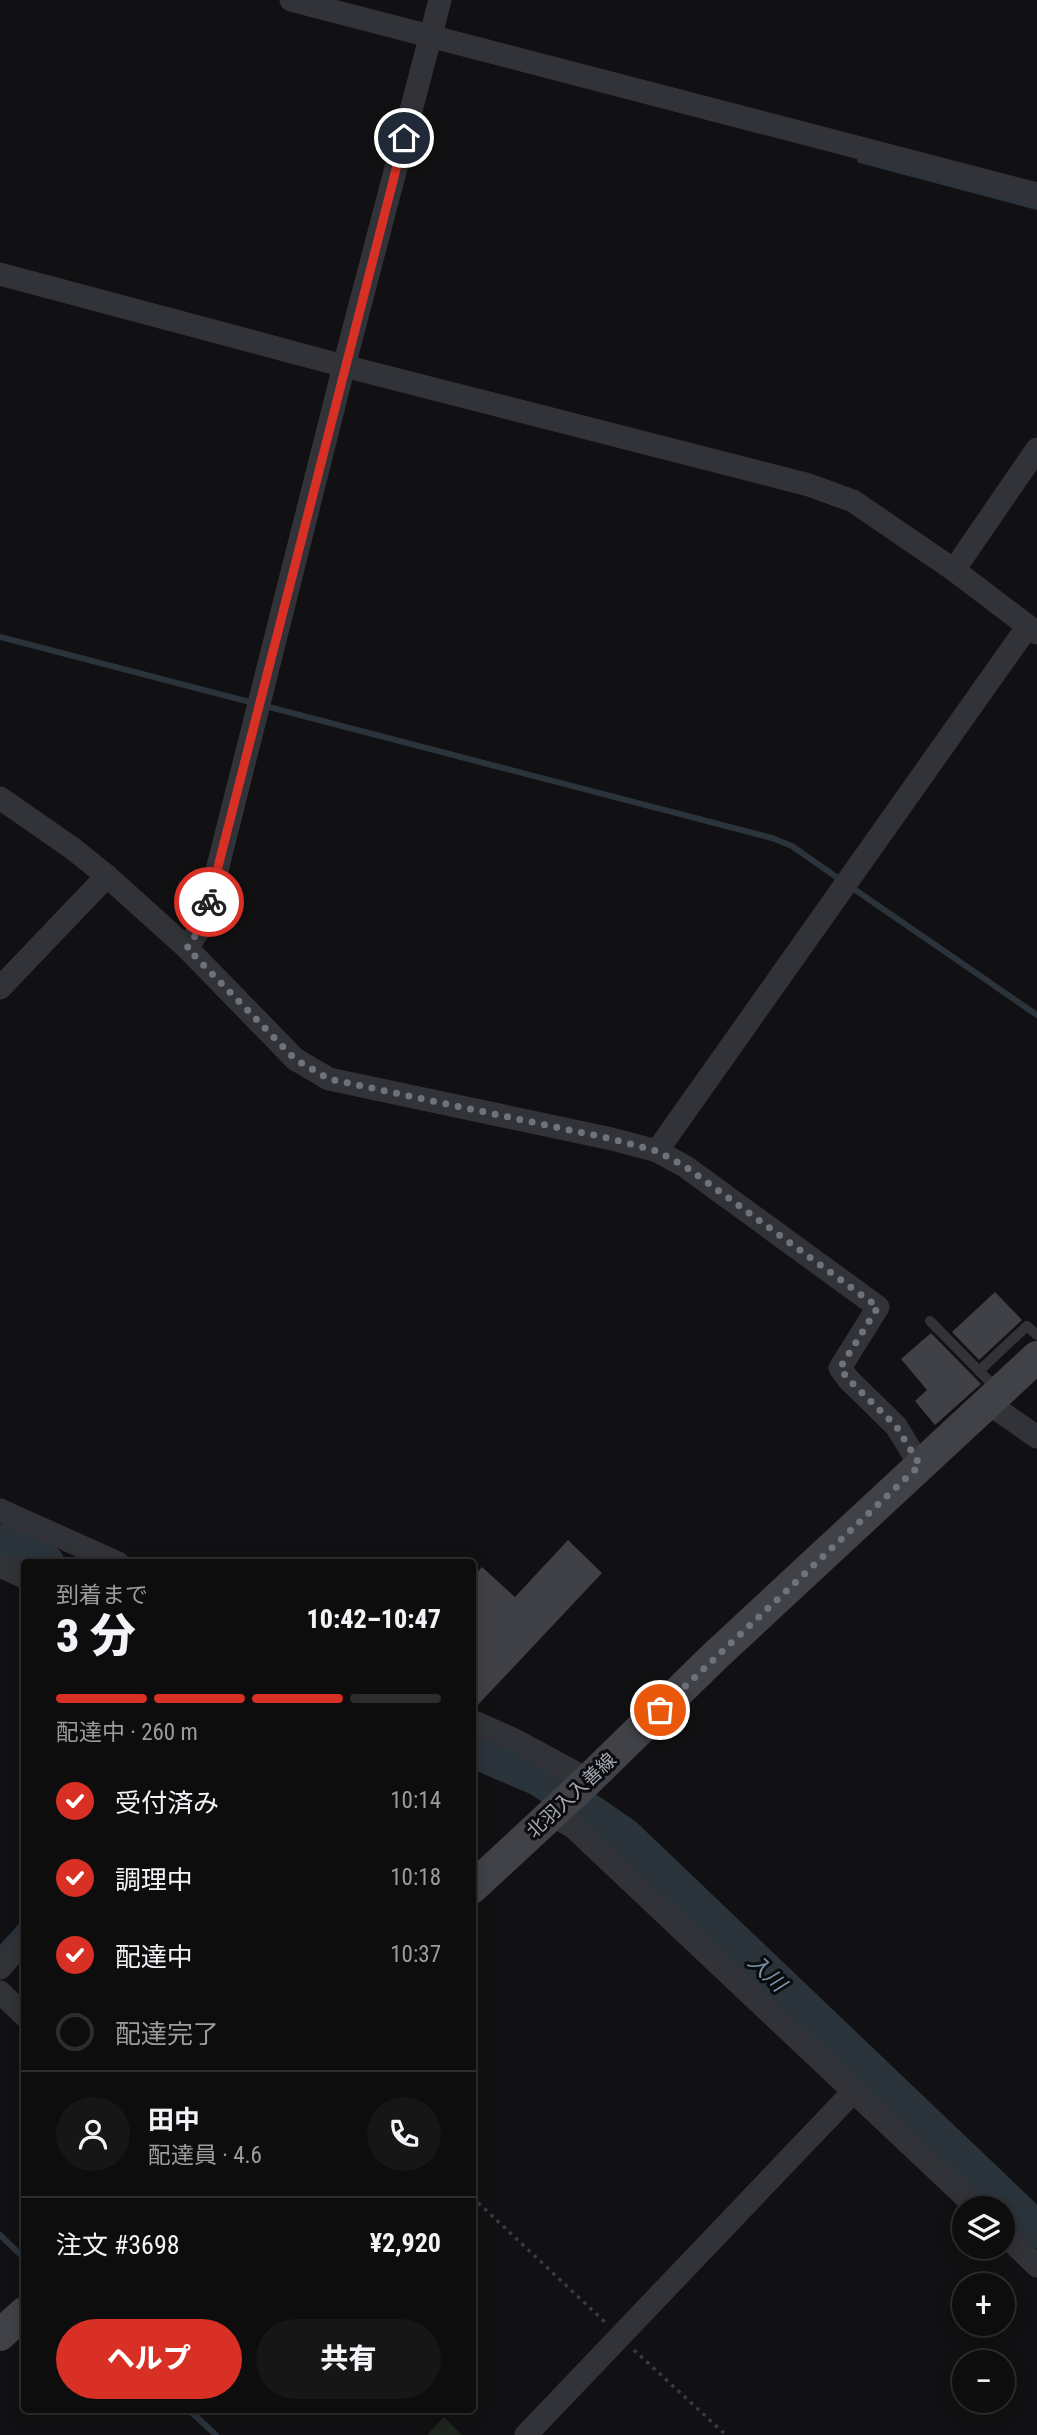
<!DOCTYPE html>
<html lang="ja">
<head>
<meta charset="utf-8">
<style>
	body { margin:0; font-family:"Roboto Condensed","Noto Sans JP",sans-serif; background:#161617; color:#f1f3f6; height:100vh; display:flex; flex-direction:column; font-size:26px; white-space:nowrap }
	* { box-sizing:border-box; margin:0 }
	p { font-size:23px; color:#9a9c9e }
	.icon { flex:none; width:38px; height:38px; fill:none; stroke:currentColor; stroke-width:2; stroke-linecap:round; stroke-linejoin:round }
	.map { position:relative; flex:1; overflow:hidden }
	.side { position:absolute; left:21px; top:1559px; width:455px; height:854px; display:flex; flex-direction:column; background:#0d0d0e; border-radius:7px; box-shadow:0 4px 18px #0003,0 0 0 2px #2d2d2e }
	.side>* { flex:none }
	.fabs { position:absolute; left:952px; top:2196px; display:grid; gap:14px }
	.fabs a { display:grid; place-items:center; width:63px; height:63px; border-radius:50%; background:#0d0d0e; box-shadow:0 4px 18px #0003,0 0 0 2px #2d2d2e; font-size:35px }
	.pin { position:absolute; display:grid; place-items:center; width:60px; height:60px; color:#fff; margin:-30px; border:4px solid #fff; border-radius:50%; box-shadow:0 2px 7px #0007 }
	.courier { position:absolute; display:grid; place-items:center; width:70px; height:70px; margin:-35px; border:5px solid #d93025; border-radius:50%; background:#fff; color:#222; box-shadow:0 2px 9px #0007 }
	.summary em { font-style:normal; font-weight:800 }
	.summary div { display:flex; flex-direction:column-reverse }
	.summary { display:flex; align-items:center; justify-content:space-between; height:119px; padding:0 35px }
	h1 { font-size:46px; font-weight:800; line-height:52px }
	.bar { display:grid; grid-template-columns:repeat(4,1fr); gap:10px 7px; align-content:center; height:84px; padding:0 35px }
	.bar i { height:9px; border-radius:5px; background:#2d2d2e }
	.bar .active { background:#d93025 }
	.bar p { grid-column:span 4 }
	.line { display:flex; align-items:center; gap:18px; padding:0 35px; border-top:2px solid #2d2d2e }
	.line div { flex:1 }
	.round { display:grid; place-items:center; flex:none; width:74px; height:74px; border-radius:37px; background:#161617 }
	ol { padding:0 35px; list-style:none }
	li { display:flex; align-items:center; gap:21px; height:77px }
	li p { margin-inline-start:auto }
	li .icon { padding:7px; border-radius:50%; background:#d93025; color:#fff; stroke-width:4 }
	li:last-child { color:#9a9c9e }
	li i { width:38px; height:38px; border:4px solid #2d2d2e; border-radius:50% }
	.action { display:flex; gap:14px; margin-top:auto; padding:14px 35px }
	.action a { flex:1; height:80px; border-radius:42px; background:#d93025; color:#fff; font-size:28px; font-weight:800; line-height:80px; text-align:center }
	.action a+a { background:#161617; color:#f1f3f6 }
	.map>svg:first-child { display:block }
</style>
</head>
<body>
<div class="map">
<svg width="1037" height="2435" viewBox="0 0 1037 2435">
	<rect width="100%" height="100%" fill="#111113"/>
	<path fill="#1e251f" d="M444,2417L462,2435H427Z"/>
	<g fill="none" stroke-linecap="round" stroke-linejoin="round">
		<g stroke="#2b333b" stroke-width="6">
			<path d="M860,160L1037,207"/>
			<path d="M0,637L772,838L792,846L842,881"/>
			<path d="M851,887L1037,1015"/>
			<path d="M0,1949L24,1923"/>
			<path d="M0,2235L24,2258"/>
			<path d="M189,2410L216,2435"/>
		</g>
		<g stroke="#2b333b" stroke-width="37">
			<path d="M0,1542L46,1563"/>
			<path d="M472,1749L540,1778L624,1836L1037,2230"/>
		</g>
	</g>
	<g fill="#404146">
		<path d="M995,1292L1022,1320L979,1360L952,1332Z"/>
		<path d="M931,1333L981,1384L935,1425L915,1401L927,1390L901,1359Z"/>
		<path d="M568,1540L602,1573L475,1708L472,1707V1578L482,1567L515,1597Z"/>
	</g>
	<g fill="none" stroke-linecap="round" stroke-linejoin="round">
		<g stroke="#383a3f" stroke-width="3.5" stroke-dasharray="3.5 5" stroke-linecap="butt">
			<path d="M472,2197L606,2323"/>
			<path d="M634,2350L726,2435"/>
		</g>
		<g stroke="#323338" stroke-width="10">
			<path d="M930,1321L998,1390"/>
			<path d="M979,1371L1027,1326L1037,1335"/>
		</g>
		<g stroke="#323338" stroke-width="23">
			<path d="M291,0L1037,194"/>
			<path d="M0,274L344,366L809,485L853,501L954,570L1037,633"/>
			<path d="M954,570L1037,449"/>
			<path d="M0,798L72,848L107,876L187,948L295,1059L329,1079L612,1139L657,1151L686,1167L878,1307L840,1368L848,1379L896,1426L920,1465"/>
			<path d="M187,948L204,922L344,366L440,0"/>
			<path d="M0,988L107,876"/>
			<path d="M657,1151L1028,626"/>
			<path d="M988,1403L1037,1437"/>
			<path d="M0,1510L118,1563"/>
			<path d="M0,1566L24,1577"/>
			<path d="M472,1721L515,1740L589,1780"/>
			<path d="M551,1815L573,1827L977,2208"/>
			<path d="M0,1968L24,1941"/>
			<path d="M0,1992L24,2015"/>
			<path d="M1003,2233L1037,2266"/>
			<path d="M526,2435L853,2092"/>
		</g>
		<g stroke="#404248" stroke-width="32">
			<path d="M472,1888L583,1785L714,1657L1037,1357"/>
			<path d="M0,2335L24,2313"/>
		</g>
	</g>
	<g fill="none" stroke-linecap="round" stroke-linejoin="round">
		<path stroke="#70727b" stroke-width="7" stroke-dasharray="0 12.6" d="M209,902L204,922L187,948L295,1059L329,1079L612,1139L657,1151L686,1167L878,1307L840,1368L848,1379L896,1426L920,1465L660,1710"/>
		<path stroke="#d93025" stroke-width="9" d="M209,902L404,138"/>
	</g>
	<g text-anchor="middle" stroke-width="6" stroke-linejoin="round" paint-order="stroke">
		<g font-size="19" fill="#a3a7b3" stroke="#0c0c0e">
			<text transform="translate(571 1795) rotate(-43)" y="7">北羽入入善線</text>
		</g>
		<g font-size="21" font-style="italic" fill="#7a93ae" stroke="#0c0c0e">
			<text transform="translate(767 1973) rotate(44)" y="7">入川</text>
		</g>
	</g>
</svg>
<div class="fabs">
<a><svg class="icon" aria-label="layers" viewBox="0 0 24 24"><path d="M12 4l9 5-9 5-9-5zM3 14l9 5 9-5"/></svg></a>
<a>+</a>
<a>−</a>
</div>
<div class="pin" style="left:660px;top:1710px;background:#ea580c"><svg class="icon" aria-label="bag" viewBox="0 0 24 24"><path d="M5 8h14l-1 12H6zM9 8a3 3 0 0 1 6 0"/></svg></div>
<div class="pin" style="left:404px;top:138px;background:#1f2937"><svg class="icon" aria-label="home" viewBox="0 0 24 24"><path d="M3 11l9-7 9 7M6 9v11h12V9"/></svg></div>
<div class="courier" style="left:209px;top:902px"><svg class="icon" aria-label="bike" viewBox="0 0 24 24"><circle cx="6" cy="16" r="4"/><circle cx="18" cy="16" r="4"/><path d="M6 16l4-8h5l3 8M10 8l3 8H6M13 5h3"/></svg></div>
<section class="side">
<div class="summary"><div><h1>3 分</h1><p>到着まで</p></div><em>10:42–10:47</em></div>
<div class="bar"><i class="active"></i><i class="active"></i><i class="active"></i><i></i><p>配達中 · 260 m</p></div>
<ol>
<li><svg class="icon" aria-label="check" viewBox="0 0 24 24"><path d="M5 12l5 5 9-10"/></svg>受付済み<p>10:14</p></li>
<li><svg class="icon" aria-label="check" viewBox="0 0 24 24"><path d="M5 12l5 5 9-10"/></svg>調理中<p>10:18</p></li>
<li><svg class="icon" aria-label="check" viewBox="0 0 24 24"><path d="M5 12l5 5 9-10"/></svg>配達中<p>10:37</p></li>
<li><i></i>配達完了</li>
</ol>
<div class="line" style="height:126px"><a class="round"><svg class="icon" aria-label="person" viewBox="0 0 24 24"><circle cx="12" cy="8" r="4"/><path d="M4 21q1-7 8-7t8 7"/></svg></a><div><b>田中</b><p>配達員 · 4.6</p></div><a class="round"><svg class="icon" aria-label="phone" viewBox="0 0 24 24"><path d="M5 4h4l2 5-3 2q2 4 5 5l2-3 5 2v4C11 20 4 13 5 4z"/></svg></a></div>
<div class="line" style="height:91px"><div>注文 #3698</div><b>¥2,920</b></div>
<div class="action"><a>ヘルプ</a><a>共有</a></div>
</section>
</div>
</body>
</html>
